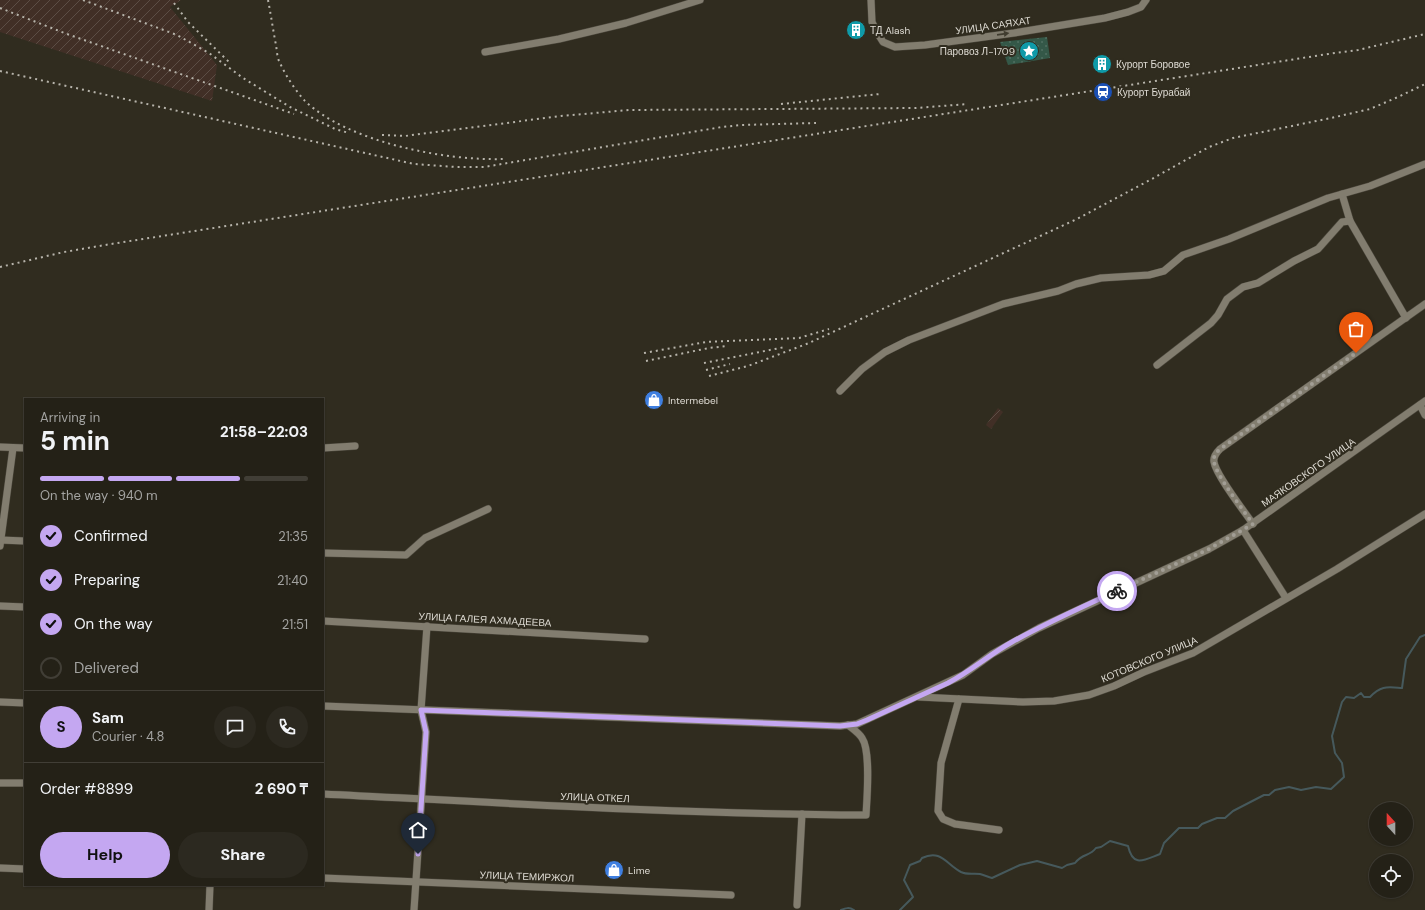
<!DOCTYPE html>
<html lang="en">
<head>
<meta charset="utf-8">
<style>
	body { margin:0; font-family:"DM Sans",sans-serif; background:#2c2920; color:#f1f3f6; height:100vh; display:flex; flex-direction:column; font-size:15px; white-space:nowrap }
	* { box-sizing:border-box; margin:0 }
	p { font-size:13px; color:#a3a3a1 }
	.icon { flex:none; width:22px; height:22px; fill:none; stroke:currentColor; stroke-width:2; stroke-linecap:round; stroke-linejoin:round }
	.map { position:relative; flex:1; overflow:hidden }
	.details { position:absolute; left:24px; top:398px; width:300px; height:488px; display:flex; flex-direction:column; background:#242117; border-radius:0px; box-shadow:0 1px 3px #0004,0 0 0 1px #413e36 }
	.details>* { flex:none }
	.needle { width:26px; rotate:339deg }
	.controls { position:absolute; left:1369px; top:802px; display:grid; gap:8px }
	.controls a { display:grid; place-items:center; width:44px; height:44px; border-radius:50%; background:#242117; box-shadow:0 1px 3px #0004,0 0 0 1px #413e36; font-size:20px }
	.pin { position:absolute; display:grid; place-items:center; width:34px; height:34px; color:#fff; margin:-41px -17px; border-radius:50% 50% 50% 0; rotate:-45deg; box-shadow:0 0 4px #0007 }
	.pin .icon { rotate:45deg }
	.courier { position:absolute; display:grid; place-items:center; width:40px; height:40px; margin:-20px; border:3px solid #c4a7f1; border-radius:50%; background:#fff; color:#222; box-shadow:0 1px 5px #0007 }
	.summary em { font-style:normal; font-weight:700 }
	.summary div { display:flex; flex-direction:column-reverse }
	.summary { display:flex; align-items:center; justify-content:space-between; height:68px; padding:0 16px }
	h1 { font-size:26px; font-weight:700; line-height:30px }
	.bar { display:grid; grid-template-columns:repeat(4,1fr); gap:6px 4px; align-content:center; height:48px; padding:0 16px }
	.bar i { height:5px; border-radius:3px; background:#413e36 }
	.bar .on { background:#c4a7f1 }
	.bar p { grid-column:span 4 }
	.line { display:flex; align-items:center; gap:10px; padding:0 16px; border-top:1px solid #413e36 }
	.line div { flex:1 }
	.round { display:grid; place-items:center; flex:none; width:42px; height:42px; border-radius:21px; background:#2c2920 }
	ol { padding:0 16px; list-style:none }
	li { display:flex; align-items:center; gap:12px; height:44px }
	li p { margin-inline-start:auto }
	li .icon { padding:4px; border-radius:50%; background:#c4a7f1; color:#111; stroke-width:4 }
	li:last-child { color:#a3a3a1 }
	li i { width:22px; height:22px; border:2px solid #413e36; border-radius:50% }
	.button { display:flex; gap:8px; margin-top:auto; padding:8px 16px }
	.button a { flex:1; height:46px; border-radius:24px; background:#c4a7f1; color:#111; font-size:16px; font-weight:700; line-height:46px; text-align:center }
	.button a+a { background:#2c2920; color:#f1f3f6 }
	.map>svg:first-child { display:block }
</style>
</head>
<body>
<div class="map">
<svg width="1425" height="910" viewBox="0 0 1425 910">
	<defs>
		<pattern id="industrial-furrows" width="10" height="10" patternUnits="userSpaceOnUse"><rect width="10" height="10" fill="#412f26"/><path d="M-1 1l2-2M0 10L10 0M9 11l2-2" fill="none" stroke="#5c4d45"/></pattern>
		<pattern id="park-dots" width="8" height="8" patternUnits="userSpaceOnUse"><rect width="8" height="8" fill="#345848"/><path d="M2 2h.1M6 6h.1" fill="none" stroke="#516f62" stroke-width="1.8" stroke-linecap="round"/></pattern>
	</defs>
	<rect width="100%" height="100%" fill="#302c1f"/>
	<g fill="url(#industrial-furrows)">
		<path d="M0,0H181L170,7L217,65L212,101L0,32Z"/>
		<path d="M998,408L1003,412L991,429L986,425Z"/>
	</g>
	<path fill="url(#park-dots)" d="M1047,37L1050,58L1008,65L1000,42Z"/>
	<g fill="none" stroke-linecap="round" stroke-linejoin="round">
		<g stroke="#46595c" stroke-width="2">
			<path d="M841,910C846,908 849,907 854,910"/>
			<path d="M900,910L913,897L904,880L910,865L920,861L922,858C941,849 946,864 961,872C967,875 974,873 980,874C984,875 988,877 992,878L1020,865L1037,861L1062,868L1067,865L1075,863C1083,853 1089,857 1096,848L1101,847L1110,841L1128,846C1133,868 1144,860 1160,854L1164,843L1179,828H1198L1202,824L1217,818H1225L1233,811L1264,795H1269L1275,790L1289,787L1301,790L1316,787L1331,789L1344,777L1342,763L1335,753L1332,736L1342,702L1346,697L1354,698L1361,693L1364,697H1370C1381,685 1388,687 1402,688L1406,659L1420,637L1425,635"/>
		</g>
		<g stroke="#4c483d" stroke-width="8">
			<g id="minor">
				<path d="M871,0L872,22L878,34L883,42L895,47L925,45L1014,33L1105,18L1128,12L1141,7L1146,0"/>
				<path d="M485,52L559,39L626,23L700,0"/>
				<path d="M1342,194L1350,221L1406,318"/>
				<path d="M1157,365L1211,323L1218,315L1227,299L1243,287L1258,283L1294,261L1318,249L1342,222L1350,221"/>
				<path d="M840,391L862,369L885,352L909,340L1003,304L1058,291L1076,284L1101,278L1149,275L1164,271L1183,255L1229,239L1328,198L1370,186L1425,164"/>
				<path d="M1420,405L1425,415"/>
				<path d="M0,447L25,448"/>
				<path d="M323,448L355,446"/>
				<path d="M1253,524C1244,511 1216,475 1214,462C1213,457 1216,453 1220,449L1425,304"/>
				<path d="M1243,530L1286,598"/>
				<path d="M0,540L25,541"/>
				<path d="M0,546L13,448"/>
				<path d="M323,553L406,555L425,538L488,509"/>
				<path d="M0,606L25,607"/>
				<path d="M323,621L645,639"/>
				<path d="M919,697L1023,702L1054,701L1089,695L1114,686L1144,672L1193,653L1337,569L1425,514"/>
				<path d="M959,699L941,763L938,811L943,819L955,824L999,830"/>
				<path d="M0,702L25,703"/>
				<path d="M323,706L840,726L857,724L963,675L992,654L1039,628L1209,549L1243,530L1425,401"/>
				<path d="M0,783H25"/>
				<path d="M323,794C504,803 685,814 866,815C867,798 871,751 862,738C859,733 853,729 848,725"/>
				<path d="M0,868L25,869"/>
				<path d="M323,878L731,895"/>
				<path d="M797,905L802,814"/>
				<path d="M209,910L210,885"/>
				<path d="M414,910L426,732L421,710L427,626"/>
			</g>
		</g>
		<use href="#minor" stroke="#827d6f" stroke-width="7"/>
		<g stroke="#b7b4ab" stroke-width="2" stroke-dasharray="2 4" stroke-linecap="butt">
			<path d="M83,0L177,35L209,53L243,78L290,107L335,129L349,133"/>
			<path d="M268,0C271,15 273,30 276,45C277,51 277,58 280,63C286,76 295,90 305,101C348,142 445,161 503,159"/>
			<path d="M174,3L188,22L229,62"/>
			<path d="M0,8L67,34L294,114"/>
			<path d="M0,71L414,164L456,167H484L722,127L741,125L816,123"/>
			<path d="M781,104L880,94"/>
			<path d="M382,135L405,136L561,116L629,110L916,108L968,104"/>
			<path d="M0,267L64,252L111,244L1328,54L1358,50L1425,34"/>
			<path d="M644,353L706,342L799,338L829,329"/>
			<path d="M646,361L709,348L727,346"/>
			<path d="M704,363L785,347"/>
			<path d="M706,370L730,364"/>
			<path d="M709,376L748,366L809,343L1077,219L1150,180L1209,147L1233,138L1331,118L1370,109L1398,97L1425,84"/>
		</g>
	</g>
	<defs><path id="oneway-solid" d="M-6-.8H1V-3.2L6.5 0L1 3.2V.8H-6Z"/></defs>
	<use fill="#403c2f" href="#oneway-solid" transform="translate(1003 34) rotate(-8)"/>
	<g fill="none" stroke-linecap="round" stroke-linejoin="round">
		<path stroke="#a29e95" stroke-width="4" stroke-dasharray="0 7.2" d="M1117,591L1209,549L1253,524C1244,511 1216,475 1214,462C1213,456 1216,453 1220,449L1356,353"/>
		<path stroke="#c4a7f1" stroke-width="5" d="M418,854L426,732L421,710L840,726L857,724L867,720L948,683C971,671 990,654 1012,642C1046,623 1082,607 1117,591"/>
	</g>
	<defs>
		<g id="building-disc" transform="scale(1)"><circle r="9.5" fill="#0f9aa8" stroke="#302c1f"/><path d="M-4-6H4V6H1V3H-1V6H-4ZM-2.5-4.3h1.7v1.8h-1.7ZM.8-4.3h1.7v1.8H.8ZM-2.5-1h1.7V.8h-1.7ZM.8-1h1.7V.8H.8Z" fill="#fff"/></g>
		<g id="sight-disc" transform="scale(1)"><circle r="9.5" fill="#0f9aa8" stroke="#302c1f"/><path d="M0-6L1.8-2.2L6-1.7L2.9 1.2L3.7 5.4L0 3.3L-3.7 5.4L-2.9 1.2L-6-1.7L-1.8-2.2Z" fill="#fff"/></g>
		<g id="station-disc" transform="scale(1)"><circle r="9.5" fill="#1a4fb4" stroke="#302c1f"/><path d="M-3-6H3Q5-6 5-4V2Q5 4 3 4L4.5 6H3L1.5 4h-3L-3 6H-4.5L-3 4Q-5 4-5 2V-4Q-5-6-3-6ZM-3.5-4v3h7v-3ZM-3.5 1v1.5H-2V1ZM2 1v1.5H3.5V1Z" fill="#fff"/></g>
		<g id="shop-disc" transform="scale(1)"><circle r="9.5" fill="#3f7fe0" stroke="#302c1f"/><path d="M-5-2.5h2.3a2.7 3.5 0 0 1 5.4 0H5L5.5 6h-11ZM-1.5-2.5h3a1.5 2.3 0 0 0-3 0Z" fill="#fff"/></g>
	</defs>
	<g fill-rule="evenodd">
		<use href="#building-disc" x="856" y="30"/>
		<use href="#sight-disc" x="1029" y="51"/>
		<use href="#building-disc" x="1102" y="64"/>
		<use href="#station-disc" x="1103" y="92"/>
		<use href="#shop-disc" x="654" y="400"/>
		<use href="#shop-disc" x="614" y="870"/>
	</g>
	<g text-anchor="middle" stroke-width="4" stroke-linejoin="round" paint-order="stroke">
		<g font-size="10" fill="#dfdcd4" stroke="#302c1f">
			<text transform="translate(993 25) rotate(-8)" y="4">УЛИЦА САЯХАТ</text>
			<text transform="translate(1308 472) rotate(-35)" y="4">МАЯКОВСКОГО УЛИЦА</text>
			<text transform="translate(485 619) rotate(3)" y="4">УЛИЦА ГАЛЕЯ АХМАДЕЕВА</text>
			<text transform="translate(1149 659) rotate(-23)" y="4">КОТОВСКОГО УЛИЦА</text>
			<text transform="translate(595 797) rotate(2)" y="4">УЛИЦА ОТКЕЛ</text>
			<text transform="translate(527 876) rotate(2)" y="4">УЛИЦА ТЕМИРЖОЛ</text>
		</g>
		<g font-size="10" fill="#dfdcd4" stroke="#302c1f" text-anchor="start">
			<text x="870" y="34">ТД Alash</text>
			<text x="1015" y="55" text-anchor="end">Паровоз Л-1709</text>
			<text x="1116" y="68">Курорт Боровое</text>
			<text x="1117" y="96">Курорт Бурабай</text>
			<text x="668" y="404">Intermebel</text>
			<text x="628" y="874">Lime</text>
		</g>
	</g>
</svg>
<div class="controls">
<a><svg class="needle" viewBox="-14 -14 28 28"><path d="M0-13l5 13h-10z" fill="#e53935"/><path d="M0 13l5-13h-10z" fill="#a3a3a1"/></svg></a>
<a><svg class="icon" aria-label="locate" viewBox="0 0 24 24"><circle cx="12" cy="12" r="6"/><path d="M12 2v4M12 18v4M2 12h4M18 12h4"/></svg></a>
</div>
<div class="pin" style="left:1356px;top:353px;background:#ea580c"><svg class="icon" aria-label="bag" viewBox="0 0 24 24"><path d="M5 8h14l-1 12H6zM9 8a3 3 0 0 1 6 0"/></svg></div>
<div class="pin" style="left:418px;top:854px;background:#1f2937"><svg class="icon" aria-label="home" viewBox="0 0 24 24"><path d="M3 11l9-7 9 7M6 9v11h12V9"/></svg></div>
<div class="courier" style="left:1117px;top:591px"><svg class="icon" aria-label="bike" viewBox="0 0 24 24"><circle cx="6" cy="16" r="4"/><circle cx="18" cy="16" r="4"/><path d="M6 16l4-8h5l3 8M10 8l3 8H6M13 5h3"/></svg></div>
<section class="details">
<div class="summary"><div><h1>5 min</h1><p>Arriving in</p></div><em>21:58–22:03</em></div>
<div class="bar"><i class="on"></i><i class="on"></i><i class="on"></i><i></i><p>On the way · 940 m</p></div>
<ol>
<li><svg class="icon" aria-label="check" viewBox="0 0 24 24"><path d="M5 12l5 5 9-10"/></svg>Confirmed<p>21:35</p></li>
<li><svg class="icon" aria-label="check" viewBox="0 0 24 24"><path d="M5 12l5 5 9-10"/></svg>Preparing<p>21:40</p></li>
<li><svg class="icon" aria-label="check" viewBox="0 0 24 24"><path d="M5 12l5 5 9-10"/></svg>On the way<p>21:51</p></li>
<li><i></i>Delivered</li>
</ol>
<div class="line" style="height:72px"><b class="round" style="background:#c4a7f1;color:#111">S</b><div><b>Sam</b><p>Courier · 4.8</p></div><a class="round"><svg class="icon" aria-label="chat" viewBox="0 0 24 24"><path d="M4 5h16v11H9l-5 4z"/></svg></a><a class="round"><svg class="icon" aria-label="phone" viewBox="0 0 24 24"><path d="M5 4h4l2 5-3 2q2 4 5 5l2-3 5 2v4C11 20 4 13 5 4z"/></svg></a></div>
<div class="line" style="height:52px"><div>Order #8899</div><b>2 690 ₸</b></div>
<div class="button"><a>Help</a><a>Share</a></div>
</section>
</div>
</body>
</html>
